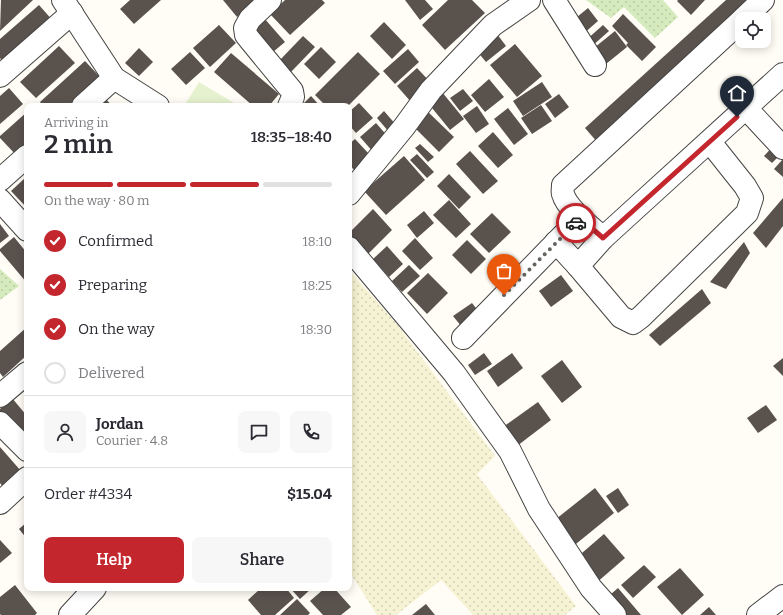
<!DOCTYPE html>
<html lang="en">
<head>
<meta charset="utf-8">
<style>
	body { margin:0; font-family:Bitter,serif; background:#f7f7f7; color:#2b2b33; height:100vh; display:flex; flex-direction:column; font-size:15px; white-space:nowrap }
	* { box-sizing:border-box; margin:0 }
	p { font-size:13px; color:#7c7c81 }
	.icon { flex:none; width:22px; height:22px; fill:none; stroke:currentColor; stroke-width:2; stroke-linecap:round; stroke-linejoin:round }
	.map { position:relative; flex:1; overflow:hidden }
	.details { position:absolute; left:24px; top:103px; width:328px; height:488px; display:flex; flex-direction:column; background:#fff; border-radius:8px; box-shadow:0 2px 10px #0003 }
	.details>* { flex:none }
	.buttons { position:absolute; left:735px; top:12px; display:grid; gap:8px }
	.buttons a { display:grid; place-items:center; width:36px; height:36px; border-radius:8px; background:#fff; box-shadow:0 2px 10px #0003; font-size:20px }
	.pin { position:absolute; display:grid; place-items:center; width:34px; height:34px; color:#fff; margin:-41px -17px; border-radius:50% 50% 50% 0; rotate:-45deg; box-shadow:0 0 4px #0007 }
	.pin .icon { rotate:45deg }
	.courier { position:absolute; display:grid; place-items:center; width:40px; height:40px; margin:-20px; border:3px solid #c4262e; border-radius:50%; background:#fff; color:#222; box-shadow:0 1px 5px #0007 }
	.head em { font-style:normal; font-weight:600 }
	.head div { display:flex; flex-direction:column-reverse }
	.head { display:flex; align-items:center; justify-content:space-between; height:68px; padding:0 20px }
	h1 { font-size:26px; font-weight:600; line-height:30px }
	.bar { display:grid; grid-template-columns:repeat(4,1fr); gap:6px 4px; align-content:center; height:48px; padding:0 20px }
	.bar i { height:5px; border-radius:3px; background:#e1e1e2 }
	.bar .active { background:#c4262e }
	.bar p { grid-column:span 4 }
	.line { display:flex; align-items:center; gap:10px; padding:0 20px; border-top:1px solid #e1e1e2 }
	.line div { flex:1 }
	.round { display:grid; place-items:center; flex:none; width:42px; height:42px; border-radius:8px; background:#f7f7f7 }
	ol { padding:0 20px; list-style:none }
	li { display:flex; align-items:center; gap:12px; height:44px }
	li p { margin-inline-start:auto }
	li .icon { padding:4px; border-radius:50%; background:#c4262e; color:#fff; stroke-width:4 }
	li:last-child { color:#7c7c81 }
	li i { width:22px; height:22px; border:2px solid #e1e1e2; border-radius:50% }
	.button { display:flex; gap:8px; margin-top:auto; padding:8px 20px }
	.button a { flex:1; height:46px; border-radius:8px; background:#c4262e; color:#fff; font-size:16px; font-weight:600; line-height:46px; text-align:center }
	.button a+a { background:#f7f7f7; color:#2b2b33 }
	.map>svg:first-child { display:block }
</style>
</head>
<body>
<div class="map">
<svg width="783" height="615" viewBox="0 0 783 615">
	<defs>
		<pattern id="farmland-dots" width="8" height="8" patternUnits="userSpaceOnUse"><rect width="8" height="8" fill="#f6f3d4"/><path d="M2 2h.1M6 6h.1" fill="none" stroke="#d2cfb5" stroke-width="1.8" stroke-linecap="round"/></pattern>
		<pattern id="grass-dots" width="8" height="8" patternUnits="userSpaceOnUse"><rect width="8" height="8" fill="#d5ebbd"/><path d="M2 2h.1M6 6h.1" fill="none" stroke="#b6c8a1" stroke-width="1.8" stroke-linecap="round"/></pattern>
	</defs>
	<rect width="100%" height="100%" fill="#fffdf5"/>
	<path fill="url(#farmland-dots)" d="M349,270L396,323L495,456L477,474L576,606L565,615H473L441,580L396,615H377L349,571Z"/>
	<g fill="url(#grass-dots)">
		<path d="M586,0H663L678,17L655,38L624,7L611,18Z"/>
		<path d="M0,269L19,286L0,300Z"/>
	</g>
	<path fill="#e6f2cf" d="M199,82L239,106H184Z"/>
	<g fill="#5a524d">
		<path d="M1,0H33L0,31Z"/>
		<path d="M130,0H161L134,24L120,9Z"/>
		<path d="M223,0H257L237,17Z"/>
		<path d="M285,0H322L325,3L290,35L270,14Z"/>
		<path d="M405,0H425L433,9L420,20Z"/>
		<path d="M448,0H472L485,13L445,50L422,25Z"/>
		<path d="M678,0H705L691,15L677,1Z"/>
		<path d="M726,0H753L598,143L585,128Z"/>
		<path d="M39,5L54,22L6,65L0,58V39Z"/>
		<path d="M588,8L598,21L582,35L571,22Z"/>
		<path d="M623,14L656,47L642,61L626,45L628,43L612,26Z"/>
		<path d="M264,18L285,42L267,57L247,33Z"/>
		<path d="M384,22L406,45L392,59L370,36Z"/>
		<path d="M219,25L236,43L210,67L193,48Z"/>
		<path d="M603,25L609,31L591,47L585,41Z"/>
		<path d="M615,31L627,47L601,68L589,52Z"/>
		<path d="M497,34L506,46L486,62L476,50Z"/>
		<path d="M303,36L315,47L290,73L278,62Z"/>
		<path d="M515,44L542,76L517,97L490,65Z"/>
		<path d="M59,46L75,63L36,98L20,82Z"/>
		<path d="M321,47L336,62L319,79L304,64Z"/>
		<path d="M139,48L153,62L139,76L125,63Z"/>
		<path d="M408,49L419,62L395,84L383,71Z"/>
		<path d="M190,52L205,68L186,85L171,69Z"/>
		<path d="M358,52L380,74L348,106H326L315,95Z"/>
		<path d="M231,53L279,94L269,106H253L214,72Z"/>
		<path d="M85,61L100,77L68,106H43L40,102Z"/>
		<path d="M417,68L432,84L411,102L397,86Z"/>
		<path d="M489,79L504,97L485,112L471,95Z"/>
		<path d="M542,82L552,97L523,116L513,101Z"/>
		<path d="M9,88L23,104L0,124V96Z"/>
		<path d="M463,89L473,101L460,111L450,98Z"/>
		<path d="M442,92L464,119L450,130L428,103Z"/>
		<path d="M559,94L569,107L555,118L545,104Z"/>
		<path d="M311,96L320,106H301Z"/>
		<path d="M106,99L112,106H98Z"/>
		<path d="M359,103L373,118L356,133L349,125V112Z"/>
		<path d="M541,105L552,121L532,134L521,118Z"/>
		<path d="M477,106L489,124L476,133L463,116Z"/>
		<path d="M508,108L528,134L514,145L494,119Z"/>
		<path d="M426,110L454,137L439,152L411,124Z"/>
		<path d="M384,111L397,126L389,132L377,118Z"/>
		<path d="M27,112V145L16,155L0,138V136Z"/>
		<path d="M376,123L390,139L374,153L360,137Z"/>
		<path d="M493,132L513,155L498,168L478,146Z"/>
		<path d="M355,139L370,155L354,170L349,164V144Z"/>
		<path d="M777,142L783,152L772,163L764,156Z"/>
		<path d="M420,144L434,157L428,162L415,148Z"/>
		<path d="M470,151L498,181L483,194L456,164Z"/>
		<path d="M417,154L434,172L427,178L410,160Z"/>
		<path d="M404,156L425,180L386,215L364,191Z"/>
		<path d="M783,159V177L774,169Z"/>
		<path d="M449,174L471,197L459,209L437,186Z"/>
		<path d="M25,178L27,180V208L11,191Z"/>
		<path d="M783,198V226L766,248L753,233Z"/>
		<path d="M449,200L471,224L456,238L433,215Z"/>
		<path d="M373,209L392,230L366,256L349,239V233Z"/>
		<path d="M424,211L434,223L417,238L407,225Z"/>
		<path d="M492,213L511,232L489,253L470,234Z"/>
		<path d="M0,224L9,236L0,243Z"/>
		<path d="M14,237L27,253V283L0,251V249Z"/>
		<path d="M415,238L433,258L420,270L402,251Z"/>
		<path d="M467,240L486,259L471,274L452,255Z"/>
		<path d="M744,242L750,253L726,289L710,282Z"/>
		<path d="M387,246L403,264L389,277L373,259Z"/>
		<path d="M409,265L420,276L402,292L392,281Z"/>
		<path d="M428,273L448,293L427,314L407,293Z"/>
		<path d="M561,275L573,291L551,307L539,291Z"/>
		<path d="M702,289L711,303L660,346L649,335Z"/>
		<path d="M472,303L479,312L461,326L453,316Z"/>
		<path d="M27,327V355L3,377L0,373V351Z"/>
		<path d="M484,353L492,364L475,375L468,365Z"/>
		<path d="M512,353L523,368L498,387L487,371Z"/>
		<path d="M783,358V376L773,366Z"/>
		<path d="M562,360L582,387L562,403L541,376Z"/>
		<path d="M12,398L27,416V428L19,435L0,414V409Z"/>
		<path d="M538,402L551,420L517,446L503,427Z"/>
		<path d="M766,405L777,420L758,433L747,418Z"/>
		<path d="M0,447L21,471L3,487L0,483Z"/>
		<path d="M595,488L614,513L571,548L551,523Z"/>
		<path d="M618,488L629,505L618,513L606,496Z"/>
		<path d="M27,522V539L19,529Z"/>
		<path d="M604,534L625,558L595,584L575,559Z"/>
		<path d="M0,540L12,553L0,563Z"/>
		<path d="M644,565L656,577L633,598L621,585Z"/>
		<path d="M680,568L704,595L682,615L657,587Z"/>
		<path d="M15,585L37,613L35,615H1L0,614V597Z"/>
		<path d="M261,588H286L294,598L275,615H261L248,600Z"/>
		<path d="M290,588H312L300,599Z"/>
		<path d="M325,588H334L351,607L341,615H323L310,601Z"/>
		<path d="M618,588L641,615H617L604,600Z"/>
		<path d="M297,599L310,613L308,615H280Z"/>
		<path d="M426,604L435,615H412Z"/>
		<path d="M709,607L716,615H700Z"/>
	</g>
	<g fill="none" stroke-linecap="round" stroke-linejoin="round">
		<g stroke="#444" stroke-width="24">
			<g id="minor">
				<path d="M63,0L114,78L158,106"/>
				<path d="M270,0L250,19L245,28L246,35L250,40L292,91L293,97L289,106"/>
				<path d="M554,0L595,65"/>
				<path d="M743,19L763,0"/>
				<path d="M0,76L72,13"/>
				<path d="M83,106L114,78"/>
				<path d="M746,108L783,148"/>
				<path d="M0,180L27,156"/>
				<path d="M349,194L404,127L431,90L493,25L529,0"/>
				<path d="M0,200L27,230"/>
				<path d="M603,238C592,228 567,209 563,194C562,192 563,188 563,185L742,20"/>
				<path d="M556,242L578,266L621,317L633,323L641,317L747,213L752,198L745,186L710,142"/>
				<path d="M349,248L454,373L510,451L539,509L591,588L615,615"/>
				<path d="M463,338L580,218"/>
				<path d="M0,396L27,373"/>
				<path d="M0,423L27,450"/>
				<path d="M0,503L27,478"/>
				<path d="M70,615L95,588"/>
				<path d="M758,615L783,596"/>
			</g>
		</g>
		<g stroke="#444" stroke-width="24">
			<path id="tertiary" d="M578,266L603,238L783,74"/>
		</g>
		<use href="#minor" stroke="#fff" stroke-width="22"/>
		<use href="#tertiary" stroke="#fff" stroke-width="22"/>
	</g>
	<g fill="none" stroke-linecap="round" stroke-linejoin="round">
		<path stroke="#646461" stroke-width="4" stroke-dasharray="0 7.2" d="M504,295L576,223"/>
		<path stroke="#c4262e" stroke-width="5" d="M576,223L580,218L603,238L737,117"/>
	</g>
</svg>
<div class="buttons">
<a><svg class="icon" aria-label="locate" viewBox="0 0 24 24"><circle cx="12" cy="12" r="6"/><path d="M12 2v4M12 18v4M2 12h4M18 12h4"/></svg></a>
</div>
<div class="pin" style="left:504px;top:295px;background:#ea580c"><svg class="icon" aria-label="bag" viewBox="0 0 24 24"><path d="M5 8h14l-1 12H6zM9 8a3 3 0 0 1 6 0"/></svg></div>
<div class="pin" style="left:737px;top:117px;background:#1f2937"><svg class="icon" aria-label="home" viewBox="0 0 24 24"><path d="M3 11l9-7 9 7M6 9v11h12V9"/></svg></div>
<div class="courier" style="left:576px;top:223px"><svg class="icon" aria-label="car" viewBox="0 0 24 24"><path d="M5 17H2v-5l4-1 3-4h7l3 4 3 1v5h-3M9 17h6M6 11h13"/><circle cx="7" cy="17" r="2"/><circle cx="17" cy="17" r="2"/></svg></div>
<section class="details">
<div class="head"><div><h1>2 min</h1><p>Arriving in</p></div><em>18:35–18:40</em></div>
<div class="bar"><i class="active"></i><i class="active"></i><i class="active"></i><i></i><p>On the way · 80 m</p></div>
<ol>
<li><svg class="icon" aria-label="check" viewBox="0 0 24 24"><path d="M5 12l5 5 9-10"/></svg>Confirmed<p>18:10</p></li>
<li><svg class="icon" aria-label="check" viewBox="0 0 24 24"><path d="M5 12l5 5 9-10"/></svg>Preparing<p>18:25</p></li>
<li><svg class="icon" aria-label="check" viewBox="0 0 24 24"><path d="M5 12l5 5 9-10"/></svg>On the way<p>18:30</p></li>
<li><i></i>Delivered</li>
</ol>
<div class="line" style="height:72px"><a class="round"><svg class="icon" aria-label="person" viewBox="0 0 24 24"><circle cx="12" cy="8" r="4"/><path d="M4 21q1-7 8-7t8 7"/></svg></a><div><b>Jordan</b><p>Courier · 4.8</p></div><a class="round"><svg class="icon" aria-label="chat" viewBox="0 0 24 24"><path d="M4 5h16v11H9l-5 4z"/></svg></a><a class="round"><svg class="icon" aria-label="phone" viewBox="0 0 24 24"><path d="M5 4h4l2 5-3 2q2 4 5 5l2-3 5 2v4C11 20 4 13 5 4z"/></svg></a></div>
<div class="line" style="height:52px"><div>Order #4334</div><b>$15.04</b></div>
<div class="button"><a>Help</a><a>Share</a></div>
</section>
</div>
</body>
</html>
